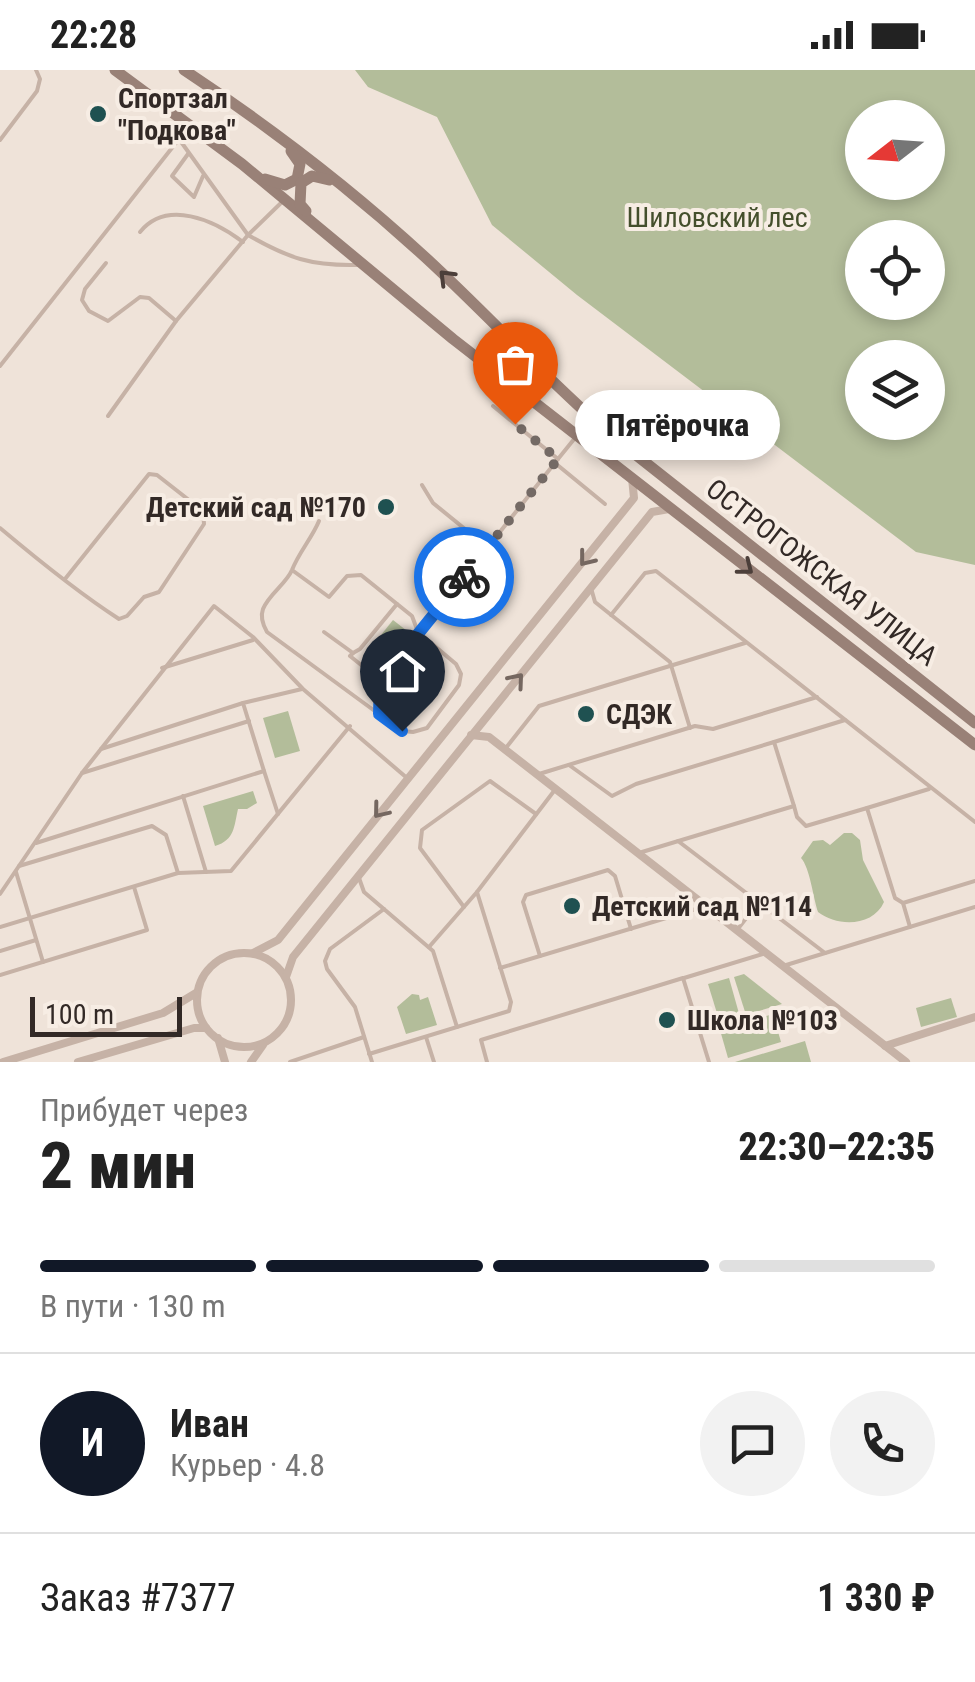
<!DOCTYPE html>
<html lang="ru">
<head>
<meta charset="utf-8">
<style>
	body { margin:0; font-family:"Roboto Condensed",sans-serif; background:#f2f2f2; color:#222; height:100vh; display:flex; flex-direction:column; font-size:38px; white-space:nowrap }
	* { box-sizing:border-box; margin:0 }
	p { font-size:32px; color:#767676 }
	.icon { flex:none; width:55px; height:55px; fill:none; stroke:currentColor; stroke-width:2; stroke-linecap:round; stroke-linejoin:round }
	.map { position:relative; height:992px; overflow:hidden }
	.sheet { display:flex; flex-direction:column; background:#fff; flex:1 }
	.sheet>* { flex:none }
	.needle { width:65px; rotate:253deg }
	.controls { position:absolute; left:845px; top:30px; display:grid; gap:20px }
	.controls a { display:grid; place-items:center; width:100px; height:100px; border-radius:50%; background:#fff; box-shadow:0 5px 15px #0003; font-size:50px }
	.scale { position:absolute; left:30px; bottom:25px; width:152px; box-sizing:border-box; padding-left:10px; border:5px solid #322926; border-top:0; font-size:28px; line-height:35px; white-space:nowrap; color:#322926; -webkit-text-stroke:8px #f7ede4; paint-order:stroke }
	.pin { position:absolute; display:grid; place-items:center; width:85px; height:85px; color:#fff; margin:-102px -42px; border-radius:50% 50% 50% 0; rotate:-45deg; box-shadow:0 0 10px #0007 }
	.pin .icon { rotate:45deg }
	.courier { position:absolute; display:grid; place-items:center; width:100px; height:100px; margin:-50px; border:8px solid #1a73e8; border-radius:50%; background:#fff; color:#222; box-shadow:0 2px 12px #0007 }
	.bubble { position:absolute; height:70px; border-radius:35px; background:#fff; box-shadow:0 5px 15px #0003; font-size:32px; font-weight:800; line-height:70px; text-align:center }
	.summary em { font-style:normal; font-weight:800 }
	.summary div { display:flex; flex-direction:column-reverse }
	.summary { display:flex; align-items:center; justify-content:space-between; height:170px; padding:0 40px }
	h1 { font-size:65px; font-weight:800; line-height:75px }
	.bar { display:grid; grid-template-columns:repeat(4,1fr); gap:15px 10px; align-content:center; height:120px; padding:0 40px }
	.bar i { height:12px; border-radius:8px; background:#e0e0e0 }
	.bar .current { background:#111827 }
	.bar p { grid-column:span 4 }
	.line { display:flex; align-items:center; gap:25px; padding:0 40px; border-top:2px solid #e0e0e0 }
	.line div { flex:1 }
	.round { display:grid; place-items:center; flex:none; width:105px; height:105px; border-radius:52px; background:#f2f2f2 }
	.status { display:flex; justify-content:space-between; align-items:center; height:70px; padding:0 50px; background:#fff; direction:ltr }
	.status svg { height:28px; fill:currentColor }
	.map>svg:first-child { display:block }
</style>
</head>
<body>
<div class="status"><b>22:28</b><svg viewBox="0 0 49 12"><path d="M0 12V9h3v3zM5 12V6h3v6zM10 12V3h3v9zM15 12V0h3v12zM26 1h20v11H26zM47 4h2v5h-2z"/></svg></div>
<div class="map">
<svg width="975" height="992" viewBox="0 0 975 992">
	<rect width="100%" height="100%" fill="#efe3d9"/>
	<g fill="#b3bd9a" fill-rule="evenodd">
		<path d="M355,0H975V495L916,482L577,225L492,155L437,47L368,17ZM862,48H928V112H862ZM862,168H928V232H862ZM862,288H928V352H862Z"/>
		<path d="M393,550L411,564L388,594L369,580Z"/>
		<path d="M288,641L300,681L275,688L263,648Z"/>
		<path d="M253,721L257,733L247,739H238C234,756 235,770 215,776L203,736Z"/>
		<path d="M844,763H852L860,770L863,790L884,832C873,857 837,857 818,842C813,827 810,798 801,788L813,771L823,770L830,775Z"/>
		<path d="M744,904L782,934L746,945L734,907Z"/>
		<path d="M729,908L740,947L720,953L708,914Z"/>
		<path d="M412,924L419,925L420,930L428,927L437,955L406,964L397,937Z"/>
		<path d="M951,928L957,947L921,957L916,938Z"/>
		<path d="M773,944L781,972L728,988L720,960Z"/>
		<path d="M805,971L811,992H735Z"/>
	</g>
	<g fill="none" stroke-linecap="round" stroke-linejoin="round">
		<g stroke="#c6b2a6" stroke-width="4">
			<path d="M0,70L37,21L40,9L36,0"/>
			<path d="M188,84L172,106L194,127L203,106"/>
			<path d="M140,162C167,129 214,150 243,172"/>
			<path d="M106,193L85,219L82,230L89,241L108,251L140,227L149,228L176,251"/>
			<path d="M0,296L179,69L248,165L283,131"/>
			<path d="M493,336L558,389L575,368"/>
			<path d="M108,346L176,251L248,165C288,188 311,196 357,195"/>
			<path d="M555,393L605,434"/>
			<path d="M422,415L433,433L487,477"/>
			<path d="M0,458C38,490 77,522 119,549L127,546L144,527L159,522L204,454L203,441L157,405L149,404L65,509"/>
			<path d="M292,500L329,527L347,506L361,505L412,546L418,562L456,594L461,604L459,615L427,658L413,662L402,661L267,562C263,555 260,547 263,539C269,524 286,514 292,500C299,482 312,468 319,451"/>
			<path d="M591,518L595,532L670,592L690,658"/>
			<path d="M611,545L645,503L656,501L975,752"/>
			<path d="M324,562L353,583L360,579L397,534"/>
			<path d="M353,583L350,586L381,611L558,389"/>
			<path d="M162,598L253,570"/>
			<path d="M379,644L381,611"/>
			<path d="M774,672L845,650"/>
			<path d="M101,679L243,633"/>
			<path d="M505,679L539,636L745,573"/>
			<path d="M569,695L612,726L636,714L774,672L794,736L642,782"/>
			<path d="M264,701L278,744"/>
			<path d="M82,703L249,651"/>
			<path d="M539,704L695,656L713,659L817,627"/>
			<path d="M183,726L206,802"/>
			<path d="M794,736L797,747L806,756L867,738L895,828L903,833L910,857"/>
			<path d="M867,738L929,719"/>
			<path d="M678,771L825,883"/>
			<path d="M36,773L264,701L243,633L302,619"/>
			<path d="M19,796L152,756L166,765L178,803"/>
			<path d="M16,802L43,892"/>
			<path d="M359,808L364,822L433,881L457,957"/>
			<path d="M0,824L82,703L214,536L253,567L303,619L407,708"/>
			<path d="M903,833L975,811"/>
			<path d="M464,837L420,778L422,760L490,711L536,744"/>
			<path d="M0,857L178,803L231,801L350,656"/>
			<path d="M737,860L758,833"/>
			<path d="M429,877L477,822L554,721"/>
			<path d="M0,881L36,870"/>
			<path d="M540,886L523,832L526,825L608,800L615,806L631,859"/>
			<path d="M783,896L975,837"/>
			<path d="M500,898L706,836"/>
			<path d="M0,905L147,860L134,817"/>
			<path d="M684,908L766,883"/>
			<path d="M426,967L434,992"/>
			<path d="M369,984L509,941L511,932L477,822"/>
			<path d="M290,992L364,967"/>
			<path d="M372,992L355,937L327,899L325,891L330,879L384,839"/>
			<path d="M487,992L481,970L683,908L709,992"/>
		</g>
		<g stroke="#c6b2a6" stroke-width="8">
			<path d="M471,665L489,667L906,992"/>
			<path d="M253,883L278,870L634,428L632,408"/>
			<circle cx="244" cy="930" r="47"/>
			<path d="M286,907L293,887L652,442L669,439"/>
			<path d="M218,968L225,992"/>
			<path d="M885,976L975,947"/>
			<path d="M3,992L163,943L196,923"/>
			<path d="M78,992L194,958H206"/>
			<path d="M251,992L263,975"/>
		</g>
		<g stroke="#998177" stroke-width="11">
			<path d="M115,0L242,94L453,269L975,675"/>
			<path d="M184,0C269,56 350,118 425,187C488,245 546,309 612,366L975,653"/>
			<path d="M265,109L285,115L297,109L300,94L291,81"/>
			<path d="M306,141L300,134L301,113L312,106L329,110"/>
		</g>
	</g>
	<defs><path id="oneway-chevron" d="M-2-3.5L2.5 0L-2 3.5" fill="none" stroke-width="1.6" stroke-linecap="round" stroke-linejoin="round" transform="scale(2.5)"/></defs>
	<g stroke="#4c3f3a">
		<use href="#oneway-chevron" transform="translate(446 207) rotate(-135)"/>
		<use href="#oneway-chevron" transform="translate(746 498) rotate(38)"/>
	</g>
	<g stroke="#756760">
		<use href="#oneway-chevron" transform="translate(586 489) rotate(128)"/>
		<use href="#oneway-chevron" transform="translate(517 610) rotate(-50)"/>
		<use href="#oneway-chevron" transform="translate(380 741) rotate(129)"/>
	</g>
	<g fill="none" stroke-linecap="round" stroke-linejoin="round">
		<path stroke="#746a65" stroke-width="10" stroke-dasharray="0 18" d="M464,507L558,389L515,354"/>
		<path stroke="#1a73e8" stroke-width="12" d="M402,661L379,644L380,611L464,507"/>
	</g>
	<g fill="#1f5151" stroke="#f7ede4" stroke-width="4">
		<circle cx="98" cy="44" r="10"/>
		<circle cx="386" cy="437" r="10"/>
		<circle cx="586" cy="644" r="10"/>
		<circle cx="572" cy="836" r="10"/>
		<circle cx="667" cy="950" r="10"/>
	</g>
	<g text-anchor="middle" stroke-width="8" stroke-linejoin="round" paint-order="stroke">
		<g font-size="28" font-weight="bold" fill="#322926" stroke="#f7ede4" text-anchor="start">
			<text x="118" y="38">Спортзал<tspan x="118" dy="32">"Подкова"</tspan></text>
			<text x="366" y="447" text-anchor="end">Детский сад №170</text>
			<text x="606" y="654">СДЭК</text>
			<text x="592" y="846">Детский сад №114</text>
			<text x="687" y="960">Школа №103</text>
		</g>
		<g font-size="28" fill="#444f2c" stroke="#f7ede4">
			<text x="717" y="157">Шиловский лес</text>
		</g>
		<g font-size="28" fill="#322926" stroke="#f7ede4">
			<text transform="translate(822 502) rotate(38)" y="10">ОСТРОГОЖСКАЯ УЛИЦА</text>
		</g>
	</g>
</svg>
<div class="controls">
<a><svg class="needle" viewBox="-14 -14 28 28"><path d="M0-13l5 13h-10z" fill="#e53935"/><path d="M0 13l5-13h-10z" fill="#767676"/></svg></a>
<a><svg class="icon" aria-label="locate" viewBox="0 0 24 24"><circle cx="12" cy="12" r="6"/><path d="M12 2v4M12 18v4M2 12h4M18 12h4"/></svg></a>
<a><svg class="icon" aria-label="layers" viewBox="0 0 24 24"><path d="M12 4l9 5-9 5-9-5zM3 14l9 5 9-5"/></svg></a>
</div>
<div class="scale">100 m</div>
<div class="pin" style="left:515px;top:354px;background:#ea580c"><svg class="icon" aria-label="bag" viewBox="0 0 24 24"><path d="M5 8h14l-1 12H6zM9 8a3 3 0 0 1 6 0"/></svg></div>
<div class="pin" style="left:402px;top:661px;background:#1f2937"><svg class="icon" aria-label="home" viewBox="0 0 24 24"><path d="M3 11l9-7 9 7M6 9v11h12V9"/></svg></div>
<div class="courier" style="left:464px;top:507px"><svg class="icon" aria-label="bike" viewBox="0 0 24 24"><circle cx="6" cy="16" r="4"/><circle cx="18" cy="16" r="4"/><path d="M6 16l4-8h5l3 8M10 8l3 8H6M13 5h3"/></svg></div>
<div class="bubble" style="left:575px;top:320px;width:205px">Пятёрочка</div>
</div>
<section class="sheet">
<div class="summary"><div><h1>2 мин</h1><p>Прибудет через</p></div><em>22:30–22:35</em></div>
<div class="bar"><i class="current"></i><i class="current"></i><i class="current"></i><i></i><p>В пути · 130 m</p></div>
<div class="line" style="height:180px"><b class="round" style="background:#111827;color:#fff">И</b><div><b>Иван</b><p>Курьер · 4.8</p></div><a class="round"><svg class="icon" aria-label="chat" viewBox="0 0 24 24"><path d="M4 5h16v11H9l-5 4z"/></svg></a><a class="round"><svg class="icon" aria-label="phone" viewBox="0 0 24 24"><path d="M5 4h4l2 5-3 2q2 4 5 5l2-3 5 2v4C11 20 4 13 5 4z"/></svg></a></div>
<div class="line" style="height:130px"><div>Заказ #7377</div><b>1 330 ₽</b></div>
</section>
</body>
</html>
